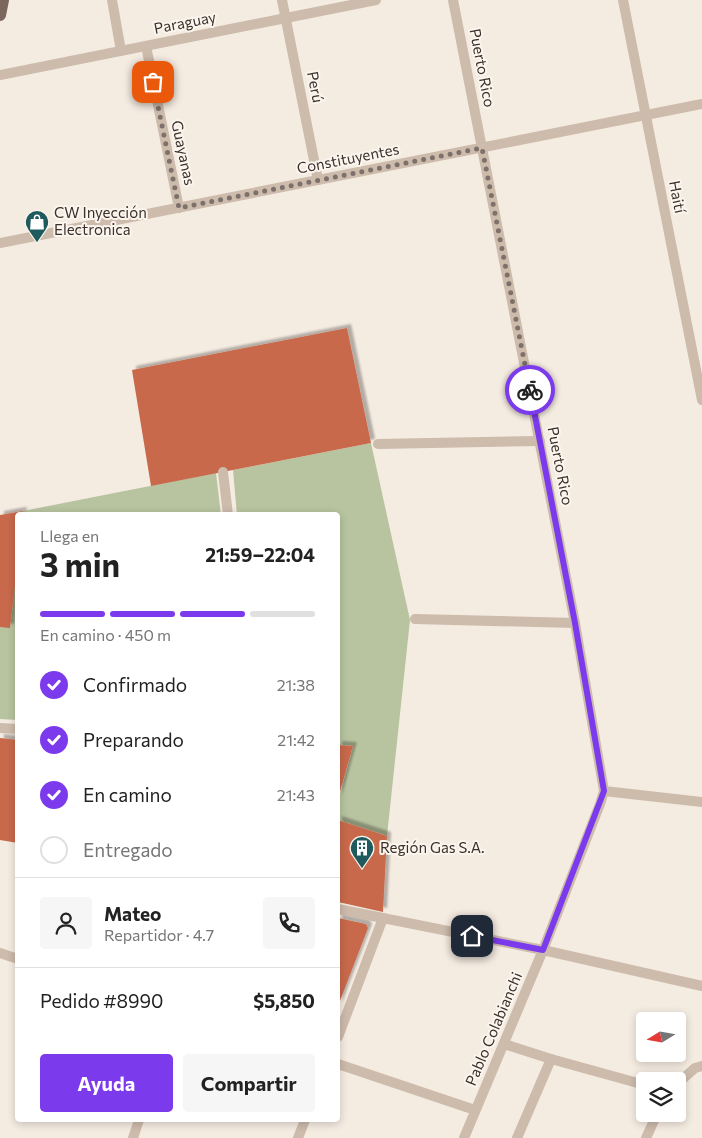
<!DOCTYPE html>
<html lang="es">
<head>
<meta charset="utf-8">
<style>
	body { margin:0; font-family:Commissioner,sans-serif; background:#f6f6f6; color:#222; height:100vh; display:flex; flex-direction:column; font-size:19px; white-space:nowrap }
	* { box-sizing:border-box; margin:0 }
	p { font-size:16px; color:#767676 }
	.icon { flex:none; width:28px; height:28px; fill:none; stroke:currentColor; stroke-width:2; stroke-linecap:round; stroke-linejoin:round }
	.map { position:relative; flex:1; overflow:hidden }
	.panel { position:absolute; left:15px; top:512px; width:325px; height:610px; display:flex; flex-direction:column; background:#fff; border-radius:5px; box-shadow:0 2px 8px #0003 }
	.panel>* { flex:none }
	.needle { width:32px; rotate:259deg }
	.fabs { position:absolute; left:636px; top:1012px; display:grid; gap:10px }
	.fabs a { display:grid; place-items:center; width:50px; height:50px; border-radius:5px; background:#fff; box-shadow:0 2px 8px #0003; font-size:25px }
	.pin { position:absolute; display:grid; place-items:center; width:42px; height:42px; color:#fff; margin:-21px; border-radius:10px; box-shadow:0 2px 8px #0006 }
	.courier { position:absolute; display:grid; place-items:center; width:50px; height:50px; margin:-25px; border:4px solid #7c3aed; border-radius:50%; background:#fff; color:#222; box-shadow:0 1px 6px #0007 }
	.headline em { font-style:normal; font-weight:700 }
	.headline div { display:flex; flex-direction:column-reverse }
	.headline { display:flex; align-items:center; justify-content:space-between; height:85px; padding:0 25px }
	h1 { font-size:32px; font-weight:700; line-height:38px }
	.bar { display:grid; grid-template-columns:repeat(4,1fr); gap:8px 5px; align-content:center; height:60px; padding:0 25px }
	.bar i { height:6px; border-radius:4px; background:#e0e0e0 }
	.bar .selected { background:#7c3aed }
	.bar p { grid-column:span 4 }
	.line { display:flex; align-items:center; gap:12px; padding:0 25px; border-top:1px solid #e0e0e0 }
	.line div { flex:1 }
	.round { display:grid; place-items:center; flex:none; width:52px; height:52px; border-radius:5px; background:#f6f6f6 }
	ol { padding:0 25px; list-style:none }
	li { display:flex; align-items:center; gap:15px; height:55px }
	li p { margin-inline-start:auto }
	li .icon { padding:5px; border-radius:50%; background:#7c3aed; color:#fff; stroke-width:4 }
	li:last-child { color:#767676 }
	li i { width:28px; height:28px; border:2px solid #e0e0e0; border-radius:50% }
	.cta { display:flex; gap:10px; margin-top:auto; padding:10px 25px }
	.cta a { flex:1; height:58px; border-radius:5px; background:#7c3aed; color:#fff; font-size:20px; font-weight:700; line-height:58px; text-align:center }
	.cta a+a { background:#f6f6f6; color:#222 }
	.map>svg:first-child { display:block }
</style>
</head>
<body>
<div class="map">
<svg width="702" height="1138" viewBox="0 0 702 1138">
	<defs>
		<filter id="shadow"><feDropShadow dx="4" dy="-4" stdDeviation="1" flood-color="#0004"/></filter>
	</defs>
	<rect width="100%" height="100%" fill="#f4ebe1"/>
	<g fill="#b8c4a0">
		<path d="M371,443L410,620L387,836L338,820V801L353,746L338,745V515H237L233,470Z"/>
		<path d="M216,473L221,515H22L23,511Z"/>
		<path d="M17,560V720L0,719V627H10Z"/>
	</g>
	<g fill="#c8694b" filter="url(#shadow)">
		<path d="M347,328L371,443L151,486L132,370Z"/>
		<path d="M23,511L22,515H18V560L10,628L0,627V515Z"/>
		<path d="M0,738L18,740V843L0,840Z"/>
		<path d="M338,745L353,746L338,799Z"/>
		<path d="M338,820L387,836L383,912L338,902Z"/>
		<path d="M338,918L366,924L368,928L338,1006Z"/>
	</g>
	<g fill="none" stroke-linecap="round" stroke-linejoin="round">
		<g stroke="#cdbbac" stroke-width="10">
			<path d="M112,0L121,51"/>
			<path d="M282,0L318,180"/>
			<path d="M453,0L575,623L604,791L600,804L543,950L464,1138"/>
			<path d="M623,0L702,400"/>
			<path d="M146,46L179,208"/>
			<path d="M0,75L376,0"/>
			<path d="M0,243L702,104"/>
			<path d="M378,444L540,441"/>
			<path d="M223,472L228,515"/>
			<path d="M415,619L575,623"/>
			<path d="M0,728L18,729"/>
			<path d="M604,791L702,802"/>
			<path d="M338,909L543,950L702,986"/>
			<path d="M0,953L18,959"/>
			<path d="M338,1037L383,918"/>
			<path d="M504,1044L551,1059L517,1138"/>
			<path d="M551,1059L645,1085"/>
			<path d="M338,1064L475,1110"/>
			<path d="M678,1083L695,1068L702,1066"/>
			<path d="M133,1138L139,1120"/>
			<path d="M298,1138L305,1120"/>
			<path d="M646,1138L657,1114"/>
		</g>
		<path stroke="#7d675c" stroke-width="12" d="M0,15L3,0"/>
	</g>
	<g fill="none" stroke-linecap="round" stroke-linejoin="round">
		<path stroke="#7c716b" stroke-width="5" stroke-dasharray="0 9" d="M153,82L179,208L482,148L530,390"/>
		<path stroke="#7c3aed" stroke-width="6" d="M472,936L543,950L604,791L575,623L530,390"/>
	</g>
	<defs>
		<g id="shop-pin" transform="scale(1.25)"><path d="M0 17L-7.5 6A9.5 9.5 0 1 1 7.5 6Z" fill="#1f5a5e" stroke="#fbf5ee"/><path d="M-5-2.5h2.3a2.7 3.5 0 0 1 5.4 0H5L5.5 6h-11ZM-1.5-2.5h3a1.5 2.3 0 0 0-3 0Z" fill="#fff"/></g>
		<g id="building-pin" transform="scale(1.25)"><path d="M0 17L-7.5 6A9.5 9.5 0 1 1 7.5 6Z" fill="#1f5a5e" stroke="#fbf5ee"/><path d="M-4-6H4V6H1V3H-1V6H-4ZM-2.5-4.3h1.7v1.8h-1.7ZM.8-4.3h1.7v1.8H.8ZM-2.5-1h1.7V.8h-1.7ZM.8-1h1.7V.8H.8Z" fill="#fff"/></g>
	</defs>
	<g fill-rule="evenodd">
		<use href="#shop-pin" x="37" y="222"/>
		<use href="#building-pin" x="362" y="848"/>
	</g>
	<g text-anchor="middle" stroke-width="4" stroke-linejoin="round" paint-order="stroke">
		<g font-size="15" fill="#3b302b" stroke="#fbf5ee">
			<text transform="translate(185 23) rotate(-11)" y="5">Paraguay</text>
			<text transform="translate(482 68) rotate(79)" y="5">Puerto Rico</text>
			<text transform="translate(315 87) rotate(79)" y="5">Perú</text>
			<text transform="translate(183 153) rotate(78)" y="5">Guayanas</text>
			<text transform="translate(348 159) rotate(-11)" y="5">Constituyentes</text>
			<text transform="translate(677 197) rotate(79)" y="5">Haití</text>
			<text transform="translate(560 466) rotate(79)" y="5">Puerto Rico</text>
			<text transform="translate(494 1029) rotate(-67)" y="5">Pablo Colabianchi</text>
		</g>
		<g font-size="15" fill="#3b302b" stroke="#fbf5ee" text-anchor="start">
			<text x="54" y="218">CW Inyección<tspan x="54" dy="17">Electronica</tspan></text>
			<text x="380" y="853">Región Gas S.A.</text>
		</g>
	</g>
</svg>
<div class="fabs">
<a><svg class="needle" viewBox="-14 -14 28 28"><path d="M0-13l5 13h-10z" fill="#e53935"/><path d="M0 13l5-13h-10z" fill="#767676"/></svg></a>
<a><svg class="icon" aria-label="layers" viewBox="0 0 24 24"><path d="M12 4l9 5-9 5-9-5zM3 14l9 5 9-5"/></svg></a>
</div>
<div class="pin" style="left:153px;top:82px;background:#ea580c"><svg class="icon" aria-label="bag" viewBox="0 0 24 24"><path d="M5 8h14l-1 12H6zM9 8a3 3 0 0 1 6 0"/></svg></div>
<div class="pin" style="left:472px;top:936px;background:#1f2937"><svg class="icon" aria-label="home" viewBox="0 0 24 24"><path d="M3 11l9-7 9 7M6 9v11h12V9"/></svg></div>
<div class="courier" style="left:530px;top:390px"><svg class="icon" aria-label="bike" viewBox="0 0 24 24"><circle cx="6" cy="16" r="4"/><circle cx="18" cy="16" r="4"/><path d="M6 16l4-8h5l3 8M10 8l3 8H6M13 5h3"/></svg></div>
<section class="panel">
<div class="headline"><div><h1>3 min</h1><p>Llega en</p></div><em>21:59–22:04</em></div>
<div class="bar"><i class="selected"></i><i class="selected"></i><i class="selected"></i><i></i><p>En camino · 450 m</p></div>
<ol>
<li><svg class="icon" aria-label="check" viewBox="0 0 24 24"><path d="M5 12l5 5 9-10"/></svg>Confirmado<p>21:38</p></li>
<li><svg class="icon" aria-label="check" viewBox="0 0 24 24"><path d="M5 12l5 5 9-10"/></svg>Preparando<p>21:42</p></li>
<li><svg class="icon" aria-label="check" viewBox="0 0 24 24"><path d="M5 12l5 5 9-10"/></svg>En camino<p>21:43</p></li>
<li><i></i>Entregado</li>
</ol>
<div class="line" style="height:90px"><a class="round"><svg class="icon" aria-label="person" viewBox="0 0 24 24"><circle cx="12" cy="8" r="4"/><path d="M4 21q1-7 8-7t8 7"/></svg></a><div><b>Mateo</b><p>Repartidor · 4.7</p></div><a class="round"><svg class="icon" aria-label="phone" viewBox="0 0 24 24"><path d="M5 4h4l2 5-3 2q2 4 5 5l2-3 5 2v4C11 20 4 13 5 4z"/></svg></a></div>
<div class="line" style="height:65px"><div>Pedido #8990</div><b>$5,850</b></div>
<div class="cta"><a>Ayuda</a><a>Compartir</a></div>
</section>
</div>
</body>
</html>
